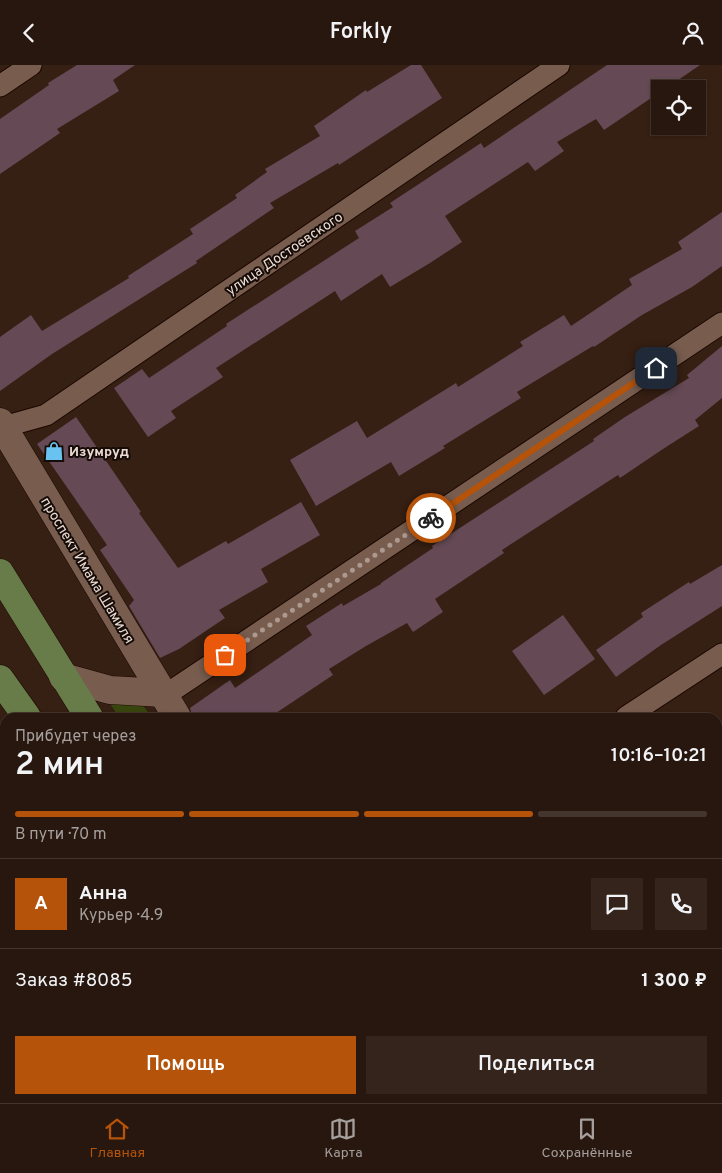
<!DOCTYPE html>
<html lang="ru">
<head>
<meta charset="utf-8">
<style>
	body { margin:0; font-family:Overpass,sans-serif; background:#34241c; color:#f1f3f6; height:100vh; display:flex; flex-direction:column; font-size:19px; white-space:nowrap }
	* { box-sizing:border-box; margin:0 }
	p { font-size:16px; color:#a59f9e }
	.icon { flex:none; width:28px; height:28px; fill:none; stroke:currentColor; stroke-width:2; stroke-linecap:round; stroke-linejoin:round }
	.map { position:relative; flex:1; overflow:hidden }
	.panel { position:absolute; left:0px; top:648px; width:722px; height:391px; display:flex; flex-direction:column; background:#28170e; border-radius:15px 15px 0 0; box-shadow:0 1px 4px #0004,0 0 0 1px #44362e }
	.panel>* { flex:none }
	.fabs { position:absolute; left:651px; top:15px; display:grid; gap:10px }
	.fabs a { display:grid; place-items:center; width:55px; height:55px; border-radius:0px; background:#28170e; box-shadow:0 1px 4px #0004,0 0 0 1px #44362e; font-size:25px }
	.pin { position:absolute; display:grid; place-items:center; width:42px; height:42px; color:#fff; margin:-21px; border-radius:10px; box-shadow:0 2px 8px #0006 }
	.courier { position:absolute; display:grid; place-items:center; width:50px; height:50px; margin:-25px; border:4px solid #b45309; border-radius:50%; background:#fff; color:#222; box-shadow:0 1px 6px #0007 }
	.head em { font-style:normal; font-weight:600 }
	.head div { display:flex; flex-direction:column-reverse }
	.head { display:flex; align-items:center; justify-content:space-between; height:85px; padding:0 15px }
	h1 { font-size:32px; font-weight:600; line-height:38px }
	.bar { display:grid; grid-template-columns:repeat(4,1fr); gap:8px 5px; align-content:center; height:60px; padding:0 15px }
	.bar i { height:6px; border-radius:4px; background:#44362e }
	.bar .current { background:#b45309 }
	.bar p { grid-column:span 4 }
	.line { display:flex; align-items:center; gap:12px; padding:0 15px; border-top:1px solid #44362e }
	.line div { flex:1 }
	.round { display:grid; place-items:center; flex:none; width:52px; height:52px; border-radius:0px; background:#34241c }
	.action { display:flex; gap:10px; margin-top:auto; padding:10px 15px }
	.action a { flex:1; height:58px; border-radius:0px; background:#b45309; color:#fff; font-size:20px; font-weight:600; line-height:58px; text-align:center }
	.action a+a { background:#34241c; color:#f1f3f6 }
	header { display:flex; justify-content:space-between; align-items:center; height:65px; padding:0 15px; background:#28170e; font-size:22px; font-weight:600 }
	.tab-bar { display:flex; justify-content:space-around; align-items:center; height:70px; border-top:1px solid #44362e; background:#28170e; font-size:14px; color:#a59f9e }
	.tab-bar a { display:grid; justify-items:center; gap:2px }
	.tab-bar .current { color:#b45309 }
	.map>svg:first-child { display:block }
</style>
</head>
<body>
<header><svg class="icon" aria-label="back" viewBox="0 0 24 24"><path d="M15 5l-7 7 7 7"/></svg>Forkly<svg class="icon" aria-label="person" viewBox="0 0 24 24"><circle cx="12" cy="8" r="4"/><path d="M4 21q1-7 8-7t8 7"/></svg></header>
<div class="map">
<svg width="722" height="1038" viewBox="0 0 722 1038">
	<rect width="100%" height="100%" fill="#361f13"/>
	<g fill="#38460e">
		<path d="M104,630L143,640L151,652H119Z"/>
		<path d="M0,696L5,700V852L0,844Z"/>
		<path d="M125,1034H171V1038H128Z"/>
	</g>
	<g fill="#654a56">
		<path d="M77,0H135L113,15L119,26L57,64L60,68L0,109V54L49,20L48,18Z"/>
		<path d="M411,0H421L442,33L339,100L338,98L270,138L274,143L196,196L197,198L52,289L0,326V272L31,250L42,266L129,213L128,211L193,169L190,164L237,133L235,130L267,107L265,104L320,71L314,61L366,25L367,27Z"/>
		<path d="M607,0H700L665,24H660V27L604,65L596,54L557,77L564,86L535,106L528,97L445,151L462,177L430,198L390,222L382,209L341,236L335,226L216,303L223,312L171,346L176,353L148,372L114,323L142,304L149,313L227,261L226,259L359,173L355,166L393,142L390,138L481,78L484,83Z"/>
		<path d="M722,147V201L692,222L642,250L594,282L593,281L517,327L521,333L443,381L445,383L399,411L391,397L316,441L290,395L357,356L367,373L456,318L458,322L523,281L520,277L564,250L571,261L632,220L629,214L682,184L678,177Z"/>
		<path d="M722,281V333L695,355L699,361L663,384L620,413L618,410L502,485L504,488L435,534L443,547L413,567L407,558L366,581L329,604L333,610L270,652H192L190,643L230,615L235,623L312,570L306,561L342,538L343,541L381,519V518L433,483L432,481L594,376L593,374L625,352L689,313L687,310Z"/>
		<path d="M76,352L141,447L139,448L178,503L226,476L228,479L301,437L320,470L261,504L268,517L219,545L225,553L179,584L160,593L129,541L134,535L100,485L107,480L37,379Z"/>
		<path d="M722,500V541L661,580L616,612L596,585L643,552L641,548L689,517L690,519Z"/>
		<path d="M563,550L595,594L544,630L512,586Z"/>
	</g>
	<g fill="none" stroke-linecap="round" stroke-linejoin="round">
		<g stroke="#1c0801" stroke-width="13">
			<g id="service">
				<path d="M0,858L5,866"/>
				<path d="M107,1034L109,1038"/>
			</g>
		</g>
		<g stroke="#1c0801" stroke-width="23">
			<g id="minor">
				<path d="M0,21L31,0"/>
				<path d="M3,362L46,350L559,0"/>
				<path d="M163,628L176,623L722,258"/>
				<path d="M626,652L722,589"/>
				<path d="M718,961L722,957"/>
				<path d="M603,1038L609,1034"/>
			</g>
		</g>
		<g stroke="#1c0801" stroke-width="29">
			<g id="secondary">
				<path d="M0,357L177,652"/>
				<path d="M63,612L110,625L163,628"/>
				<path d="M401,1034L403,1038"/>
				<path d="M215,1038V1034"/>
			</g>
		</g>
		<g stroke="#1c0801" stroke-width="29">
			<g id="primary">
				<path d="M0,508L89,652"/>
				<path d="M0,614L27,652"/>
				<path d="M261,1034L264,1038"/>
				<path d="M326,1034L328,1038"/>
			</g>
		</g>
		<use href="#service" stroke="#785d4f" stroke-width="11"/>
		<use href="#minor" stroke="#785d4f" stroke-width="21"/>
		<use href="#secondary" stroke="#785d4f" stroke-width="28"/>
		<use href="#primary" stroke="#677c49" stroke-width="28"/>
	</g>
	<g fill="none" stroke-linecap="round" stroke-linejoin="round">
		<path stroke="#ac9990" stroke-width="5" stroke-dasharray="0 9" d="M225,590L431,453"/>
		<path stroke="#b45309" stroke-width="6" d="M431,453L656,303"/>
	</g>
	<defs>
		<g id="shop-bare" transform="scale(1.5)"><path d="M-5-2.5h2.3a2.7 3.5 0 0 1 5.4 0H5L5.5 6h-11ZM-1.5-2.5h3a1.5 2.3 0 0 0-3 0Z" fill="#69c3f1" stroke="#160c07" stroke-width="2.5" paint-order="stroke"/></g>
	</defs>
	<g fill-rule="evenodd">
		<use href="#shop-bare" x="54" y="386"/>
	</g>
	<g text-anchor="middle" stroke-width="4" stroke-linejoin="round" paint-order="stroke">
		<g font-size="14" fill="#ecdbd4" stroke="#160c07">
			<text transform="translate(284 188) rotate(-34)" y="5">улица Достоевского</text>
			<text transform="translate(88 505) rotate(59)" y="5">проспект Имама Шамиля</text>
		</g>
		<g font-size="14" font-weight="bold" fill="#ecdbd4" stroke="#160c07" text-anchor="start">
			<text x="69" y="391">Изумруд</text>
		</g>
	</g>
</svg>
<div class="fabs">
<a><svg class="icon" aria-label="locate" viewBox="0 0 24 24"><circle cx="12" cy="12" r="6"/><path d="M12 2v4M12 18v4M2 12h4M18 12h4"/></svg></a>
</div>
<div class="pin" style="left:225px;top:590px;background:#ea580c"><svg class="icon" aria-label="bag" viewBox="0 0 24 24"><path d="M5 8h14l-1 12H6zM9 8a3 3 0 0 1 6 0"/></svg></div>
<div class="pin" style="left:656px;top:303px;background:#1f2937"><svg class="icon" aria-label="home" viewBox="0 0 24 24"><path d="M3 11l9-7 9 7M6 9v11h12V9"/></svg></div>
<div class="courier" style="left:431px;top:453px"><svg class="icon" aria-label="bike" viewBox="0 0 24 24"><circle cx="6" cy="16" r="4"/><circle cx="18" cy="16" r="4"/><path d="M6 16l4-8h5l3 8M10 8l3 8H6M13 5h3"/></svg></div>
<section class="panel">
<div class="head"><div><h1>2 мин</h1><p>Прибудет через</p></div><em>10:16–10:21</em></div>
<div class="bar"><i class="current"></i><i class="current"></i><i class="current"></i><i></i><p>В пути · 70 m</p></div>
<div class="line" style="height:90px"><b class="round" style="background:#b45309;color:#fff">А</b><div><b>Анна</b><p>Курьер · 4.9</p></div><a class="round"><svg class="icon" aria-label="chat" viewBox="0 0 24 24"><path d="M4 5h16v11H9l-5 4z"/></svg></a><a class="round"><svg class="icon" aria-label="phone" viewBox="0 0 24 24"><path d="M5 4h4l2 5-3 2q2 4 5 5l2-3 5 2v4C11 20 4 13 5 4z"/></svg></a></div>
<div class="line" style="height:65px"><div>Заказ #8085</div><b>1 300 ₽</b></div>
<div class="action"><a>Помощь</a><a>Поделиться</a></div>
</section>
</div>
<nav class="tab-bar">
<a class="current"><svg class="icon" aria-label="home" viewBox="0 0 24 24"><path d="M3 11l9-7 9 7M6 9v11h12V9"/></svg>Главная</a>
<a><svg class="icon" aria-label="map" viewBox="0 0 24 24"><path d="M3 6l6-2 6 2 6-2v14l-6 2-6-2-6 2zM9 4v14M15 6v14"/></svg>Карта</a>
<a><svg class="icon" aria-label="saved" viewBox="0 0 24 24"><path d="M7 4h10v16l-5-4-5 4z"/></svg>Сохранённые</a>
</nav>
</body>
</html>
